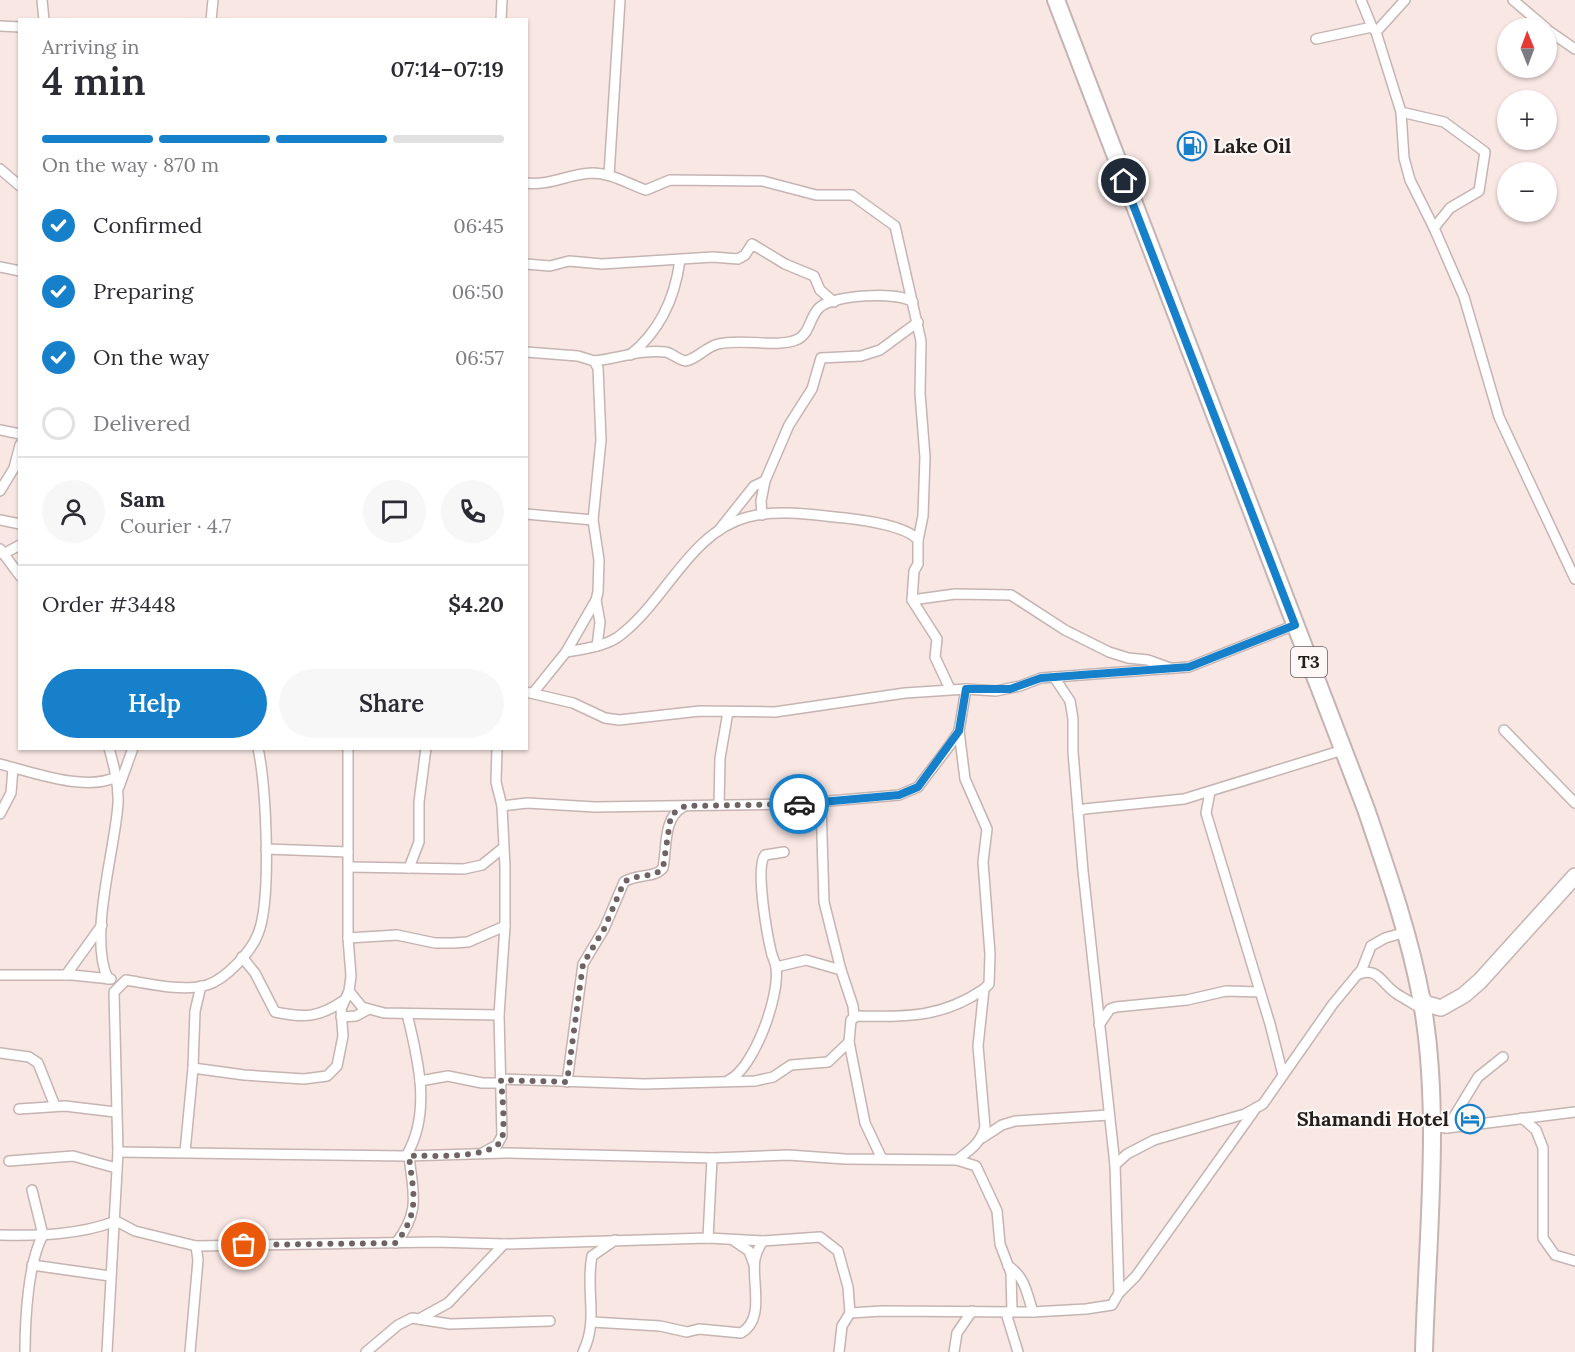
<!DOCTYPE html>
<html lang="en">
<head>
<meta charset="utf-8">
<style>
	body { margin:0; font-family:Lora,serif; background:#f7f7f7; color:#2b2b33; height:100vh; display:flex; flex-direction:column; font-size:22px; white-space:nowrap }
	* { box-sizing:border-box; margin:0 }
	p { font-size:20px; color:#7c7c81 }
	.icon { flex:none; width:33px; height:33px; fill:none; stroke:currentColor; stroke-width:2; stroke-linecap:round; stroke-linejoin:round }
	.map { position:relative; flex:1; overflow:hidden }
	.panel { position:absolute; left:18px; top:18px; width:510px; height:732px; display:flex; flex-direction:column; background:#fff; border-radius:0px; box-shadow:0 2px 4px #0004 }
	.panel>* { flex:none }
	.needle { width:39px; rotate:359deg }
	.fabs { position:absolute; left:1497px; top:18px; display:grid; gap:12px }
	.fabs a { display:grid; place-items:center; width:60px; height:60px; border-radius:50%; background:#fff; box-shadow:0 2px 4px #0004; font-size:30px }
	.pin { position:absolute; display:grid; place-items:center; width:51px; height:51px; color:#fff; margin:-26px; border:3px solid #fff; border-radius:50%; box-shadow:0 2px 6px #0007 }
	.courier { position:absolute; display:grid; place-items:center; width:60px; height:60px; margin:-30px; border:4px solid #1780cb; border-radius:50%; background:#fff; color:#222; box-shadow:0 2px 8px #0007 }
	.head em { font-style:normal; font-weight:600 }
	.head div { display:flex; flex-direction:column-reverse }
	.head { display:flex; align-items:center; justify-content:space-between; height:102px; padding:0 24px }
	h1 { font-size:39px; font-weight:600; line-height:45px }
	.bar { display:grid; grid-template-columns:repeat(4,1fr); gap:9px 6px; align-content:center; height:72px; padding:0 24px }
	.bar i { height:8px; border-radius:4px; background:#e1e1e2 }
	.bar .selected { background:#1780cb }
	.bar p { grid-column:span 4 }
	.line { display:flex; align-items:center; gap:15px; padding:0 24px; border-top:2px solid #e1e1e2 }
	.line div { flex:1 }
	.round { display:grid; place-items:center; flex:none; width:63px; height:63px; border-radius:32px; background:#f7f7f7 }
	ol { padding:0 24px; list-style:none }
	li { display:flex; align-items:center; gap:18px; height:66px }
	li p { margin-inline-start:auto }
	li .icon { padding:6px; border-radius:50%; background:#1780cb; color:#fff; stroke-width:4 }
	li:last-child { color:#7c7c81 }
	li i { width:33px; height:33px; border:3px solid #e1e1e2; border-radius:50% }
	.primary-button { display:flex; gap:12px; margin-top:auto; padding:12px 24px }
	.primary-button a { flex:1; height:69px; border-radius:36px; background:#1780cb; color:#fff; font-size:24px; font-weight:600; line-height:69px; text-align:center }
	.primary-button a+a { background:#f7f7f7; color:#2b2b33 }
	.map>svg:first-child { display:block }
</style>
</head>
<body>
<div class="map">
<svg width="1575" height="1352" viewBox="0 0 1575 1352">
	<rect width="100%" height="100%" fill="#f9e7e4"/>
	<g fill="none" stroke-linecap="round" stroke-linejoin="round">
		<g stroke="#c5b4b2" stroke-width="12">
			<g id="street">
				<path d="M42,0L44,20"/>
				<path d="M1361,0L1372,27L1376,32L1401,112L1404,158L1410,180L1434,228L1464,297L1499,417L1575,579"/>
				<path d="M1513,0L1546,28"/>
				<path d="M211,20L213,0"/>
				<path d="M501,20L502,0"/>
				<path d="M0,26L20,27"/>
				<path d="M1546,29L1575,49"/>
				<path d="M1376,32L1405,0"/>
				<path d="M1316,39L1372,27"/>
				<path d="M1401,112L1444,122L1485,152L1479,191L1450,208L1434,228"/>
				<path d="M0,169L20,186"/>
				<path d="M609,175L620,0"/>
				<path d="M526,183C550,186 568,174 592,173C612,173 628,184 646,190L670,180L763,181L816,195H852L895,226L921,341L920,393L925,457L923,516L918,540"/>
				<path d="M526,264L550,266L569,261L602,264L713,257L738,259L745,255L752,244L785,264L814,276L820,290L834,302"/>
				<path d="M0,267L20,271"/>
				<path d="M526,352L578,356L594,361L598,368L601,440L593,520L599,560L598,592L596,600L566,652L533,693"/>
				<path d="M630,355C660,331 675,298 680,260"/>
				<path d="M594,361C616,359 642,349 665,352C673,353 677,360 686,361C698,358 706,347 718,344C741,338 775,348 796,340C811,334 809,316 820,307C834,295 898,291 913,302"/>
				<path d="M0,430L20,434"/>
				<path d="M0,491L14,468L20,445"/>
				<path d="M526,514L593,520"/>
				<path d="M762,515L761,501L765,481L789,425L812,389L821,358L861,356L880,350L918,322"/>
				<path d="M0,520L20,524"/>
				<path d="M719,530L754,486L765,481"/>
				<path d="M0,549L20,576"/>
				<path d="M3,554L20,545"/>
				<path d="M596,600L600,622L597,646"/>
				<path d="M912,600L955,594L1011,595L1065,630L1109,652L1128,658L1148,660L1170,668"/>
				<path d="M566,652C583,649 603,647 618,637C665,603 689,532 748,517C778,509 814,515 845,518C863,520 907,526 918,540V564L914,571L912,600L937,639L935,657L950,689"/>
				<path d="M526,692L573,703L605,718L619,720L700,711L775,712L905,693L966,689L996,691L1020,686L1041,678L1189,667L1295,625"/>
				<path d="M1504,730L1575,803"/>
				<path d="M0,764C32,772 85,792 116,777"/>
				<path d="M119,787L133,748"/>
				<path d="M1210,792L1206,813L1270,1024L1283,1075"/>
				<path d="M821,803L824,902L841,970L853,1006L854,1017"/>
				<path d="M719,805L720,758L728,712"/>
				<path d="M502,806L527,803L595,807L795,804L899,795L918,787L950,745L959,731L966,689"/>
				<path d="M1078,812L1084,809L1184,799L1343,750"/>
				<path d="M0,814L11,793L13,768"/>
				<path d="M266,849L348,852"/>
				<path d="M349,867L464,869L482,865L503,848"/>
				<path d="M409,868L419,842V802L426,748"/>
				<path d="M348,938L397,935L435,943H453L468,942L505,926"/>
				<path d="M242,957L255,973L275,1012C304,1018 318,1018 343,1001"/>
				<path d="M776,967L806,960L841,970"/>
				<path d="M0,975H72L111,979"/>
				<path d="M66,975L102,925"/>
				<path d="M1357,975C1378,965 1382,985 1397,994C1405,999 1414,1004 1422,1009"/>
				<path d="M108,979C88,937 115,850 118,804C119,785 114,766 109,748"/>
				<path d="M349,991L362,1007L384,1013L499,1015"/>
				<path d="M341,1017L356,1016L367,1010"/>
				<path d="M1099,1025L1110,1009L1116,1007L1187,1000L1226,991L1260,992"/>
				<path d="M0,1053L29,1057L38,1063L55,1106"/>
				<path d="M193,1068L244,1075L304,1079L327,1076L337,1066L343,1036L341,1009L349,991L351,976L348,938V748"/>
				<path d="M501,1079L644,1084L755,1081L773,1077L791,1065L828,1062L849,1042"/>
				<path d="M729,1080C754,1068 780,996 776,968C776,963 772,957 771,951C767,934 755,867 765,855L784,852"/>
				<path d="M420,1081L448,1076L482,1083H501"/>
				<path d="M567,1082L583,964L604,929L624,882C637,873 654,879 663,868C667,847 663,818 683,807"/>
				<path d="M19,1109L65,1106L115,1112"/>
				<path d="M1522,1118L1536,1130L1543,1148V1238L1555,1255L1575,1261"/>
				<path d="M1431,1127L1447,1128L1575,1112"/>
				<path d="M1447,1128L1478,1077L1503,1057"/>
				<path d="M982,1138L1002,1125L1015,1121L1109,1115"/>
				<path d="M118,1152L406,1156L505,1153L712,1158L788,1155L845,1159L957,1160L976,1166L997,1211L1000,1244L1011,1273L1012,1312"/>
				<path d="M185,1152L193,1068L195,1011L201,986"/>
				<path d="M484,1152L497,1145L502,1136L499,1015L505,926V867L502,806L496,782L497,748"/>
				<path d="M406,1156C432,1113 418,1059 407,1014"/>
				<path d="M882,1159L865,1123L849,1042L851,1020L857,1016C906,1017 942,1018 984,989"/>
				<path d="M957,1160C970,1150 980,1144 985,1127L978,1046L984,989L989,984L990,954L983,862L987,829L965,779L959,731"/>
				<path d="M9,1161L73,1156L116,1168"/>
				<path d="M1115,1165L1127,1154L1154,1140L1245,1114L1263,1104L1333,1004L1362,969L1371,946L1385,938L1406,932"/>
				<path d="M116,1221L135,1231L196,1246L435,1242L504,1244L708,1238L763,1241L820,1237L838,1251L848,1287L850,1313L842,1326L839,1352"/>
				<path d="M0,1235C39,1236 79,1235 116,1221"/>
				<path d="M708,1238L712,1158"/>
				<path d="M733,1240L749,1251L754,1265"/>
				<path d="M396,1243C421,1211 413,1193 409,1156"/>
				<path d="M32,1265L110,1276"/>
				<path d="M1008,1266C1025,1276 1027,1294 1033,1312"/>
				<path d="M1119,1293L1136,1276L1254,1111"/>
				<path d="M850,1313L882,1311L1033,1312L1086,1309L1112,1305L1119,1293L1115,1165L1083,871L1073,752V719L1070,701L1054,677"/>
				<path d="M1006,1313L1018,1352"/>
				<path d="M419,1319L448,1303L504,1244"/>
				<path d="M592,1322L660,1326L687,1332L699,1329L741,1333C766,1319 751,1281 755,1259C756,1253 759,1247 763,1241"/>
				<path d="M25,1352C25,1320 28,1262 43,1235L32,1190"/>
				<path d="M107,1352L118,1152L114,992L126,980C151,984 182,992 207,985C226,979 251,952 258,934C272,899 266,787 258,748"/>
				<path d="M190,1352L198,1260L196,1246"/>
				<path d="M366,1352L398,1325L412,1318L450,1324L550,1321"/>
				<path d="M583,1352C599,1320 585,1289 592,1256L615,1240"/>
				<path d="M954,1352L957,1333L972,1311"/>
			</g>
		</g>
		<g stroke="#c5b4b2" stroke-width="18">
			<path id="primary" d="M1421,998L1427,1004L1441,1008L1464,995L1480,981L1575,876"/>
		</g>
		<g stroke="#c5b4b2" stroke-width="20">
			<path id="highway" d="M1056,0L1366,809C1387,871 1409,933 1421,997C1442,1107 1427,1239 1424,1352"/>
		</g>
		<use href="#street" stroke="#fff" stroke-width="9"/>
		<use href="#primary" stroke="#fff" stroke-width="15"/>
		<use href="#highway" stroke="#fff" stroke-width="16"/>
	</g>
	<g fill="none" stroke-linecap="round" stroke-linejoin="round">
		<path stroke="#6f6463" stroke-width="6" stroke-dasharray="0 10.8" d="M244,1245L396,1243C421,1211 413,1193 409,1156C430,1155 488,1160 501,1141C506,1133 502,1091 501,1080L567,1082L583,964L604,929L624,882C637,873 653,879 663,868L671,815L685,806L799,804"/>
		<path stroke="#1780cb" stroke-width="8" d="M799,804L899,795L918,787L959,731L966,689H1010L1041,678L1189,667L1295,625L1124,181"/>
	</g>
	<defs>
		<g id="fuel-ring" transform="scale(1.5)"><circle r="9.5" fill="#fef7f6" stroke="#1780cb" stroke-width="1.5"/><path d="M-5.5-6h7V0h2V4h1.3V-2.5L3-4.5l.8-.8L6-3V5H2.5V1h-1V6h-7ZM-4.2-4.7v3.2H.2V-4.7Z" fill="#1780cb"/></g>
		<g id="hotel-ring" transform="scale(1.5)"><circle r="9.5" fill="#fef7f6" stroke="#1780cb" stroke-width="1.5"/><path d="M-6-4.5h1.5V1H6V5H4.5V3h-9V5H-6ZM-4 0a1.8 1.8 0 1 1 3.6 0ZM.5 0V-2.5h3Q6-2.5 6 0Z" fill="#1780cb"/></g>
	</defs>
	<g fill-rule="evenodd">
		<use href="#fuel-ring" x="1192" y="146"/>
		<use href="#hotel-ring" x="1470" y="1119"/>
	</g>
	<g text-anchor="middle" stroke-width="4.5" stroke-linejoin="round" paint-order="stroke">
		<rect fill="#fef7f6" stroke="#655f5e" stroke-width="1.5" x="1291" y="647" width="36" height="30" rx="4.5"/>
		<g font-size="18" font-weight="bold" fill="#241e1d">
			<text x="1309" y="668">T3</text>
		</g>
		<g font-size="20" font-weight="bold" fill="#241e1d" stroke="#fef7f6" text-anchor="start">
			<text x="1213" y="153">Lake Oil</text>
			<text x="1449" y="1126" text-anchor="end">Shamandi Hotel</text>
		</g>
	</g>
</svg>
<div class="fabs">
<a><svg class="needle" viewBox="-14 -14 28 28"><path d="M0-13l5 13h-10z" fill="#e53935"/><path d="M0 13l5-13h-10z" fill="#7c7c81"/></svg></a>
<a>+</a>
<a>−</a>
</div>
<div class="pin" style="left:244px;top:1245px;background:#ea580c"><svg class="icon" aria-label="bag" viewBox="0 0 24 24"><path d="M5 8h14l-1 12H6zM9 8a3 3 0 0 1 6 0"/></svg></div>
<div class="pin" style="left:1124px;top:181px;background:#1f2937"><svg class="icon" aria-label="home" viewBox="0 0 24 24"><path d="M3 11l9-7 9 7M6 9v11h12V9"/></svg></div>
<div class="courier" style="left:799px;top:804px"><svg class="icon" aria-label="car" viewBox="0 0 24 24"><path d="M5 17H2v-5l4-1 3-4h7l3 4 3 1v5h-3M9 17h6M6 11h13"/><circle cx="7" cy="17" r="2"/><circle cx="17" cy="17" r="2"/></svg></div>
<section class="panel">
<div class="head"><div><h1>4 min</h1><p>Arriving in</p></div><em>07:14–07:19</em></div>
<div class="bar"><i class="selected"></i><i class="selected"></i><i class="selected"></i><i></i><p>On the way · 870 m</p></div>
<ol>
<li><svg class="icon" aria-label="check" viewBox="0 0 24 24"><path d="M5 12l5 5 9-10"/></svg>Confirmed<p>06:45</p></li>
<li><svg class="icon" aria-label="check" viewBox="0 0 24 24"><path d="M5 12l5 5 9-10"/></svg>Preparing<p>06:50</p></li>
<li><svg class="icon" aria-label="check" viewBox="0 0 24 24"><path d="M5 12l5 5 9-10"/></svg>On the way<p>06:57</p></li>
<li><i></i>Delivered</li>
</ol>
<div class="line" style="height:108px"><a class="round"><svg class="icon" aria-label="person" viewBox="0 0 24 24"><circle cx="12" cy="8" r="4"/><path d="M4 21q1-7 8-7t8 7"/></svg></a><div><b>Sam</b><p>Courier · 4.7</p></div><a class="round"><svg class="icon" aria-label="chat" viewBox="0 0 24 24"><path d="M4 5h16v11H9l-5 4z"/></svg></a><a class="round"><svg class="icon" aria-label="phone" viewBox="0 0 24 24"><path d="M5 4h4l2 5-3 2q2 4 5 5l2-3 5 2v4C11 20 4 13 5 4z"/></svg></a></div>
<div class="line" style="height:78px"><div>Order #3448</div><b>$4.20</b></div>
<div class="primary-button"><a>Help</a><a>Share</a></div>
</section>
</div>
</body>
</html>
